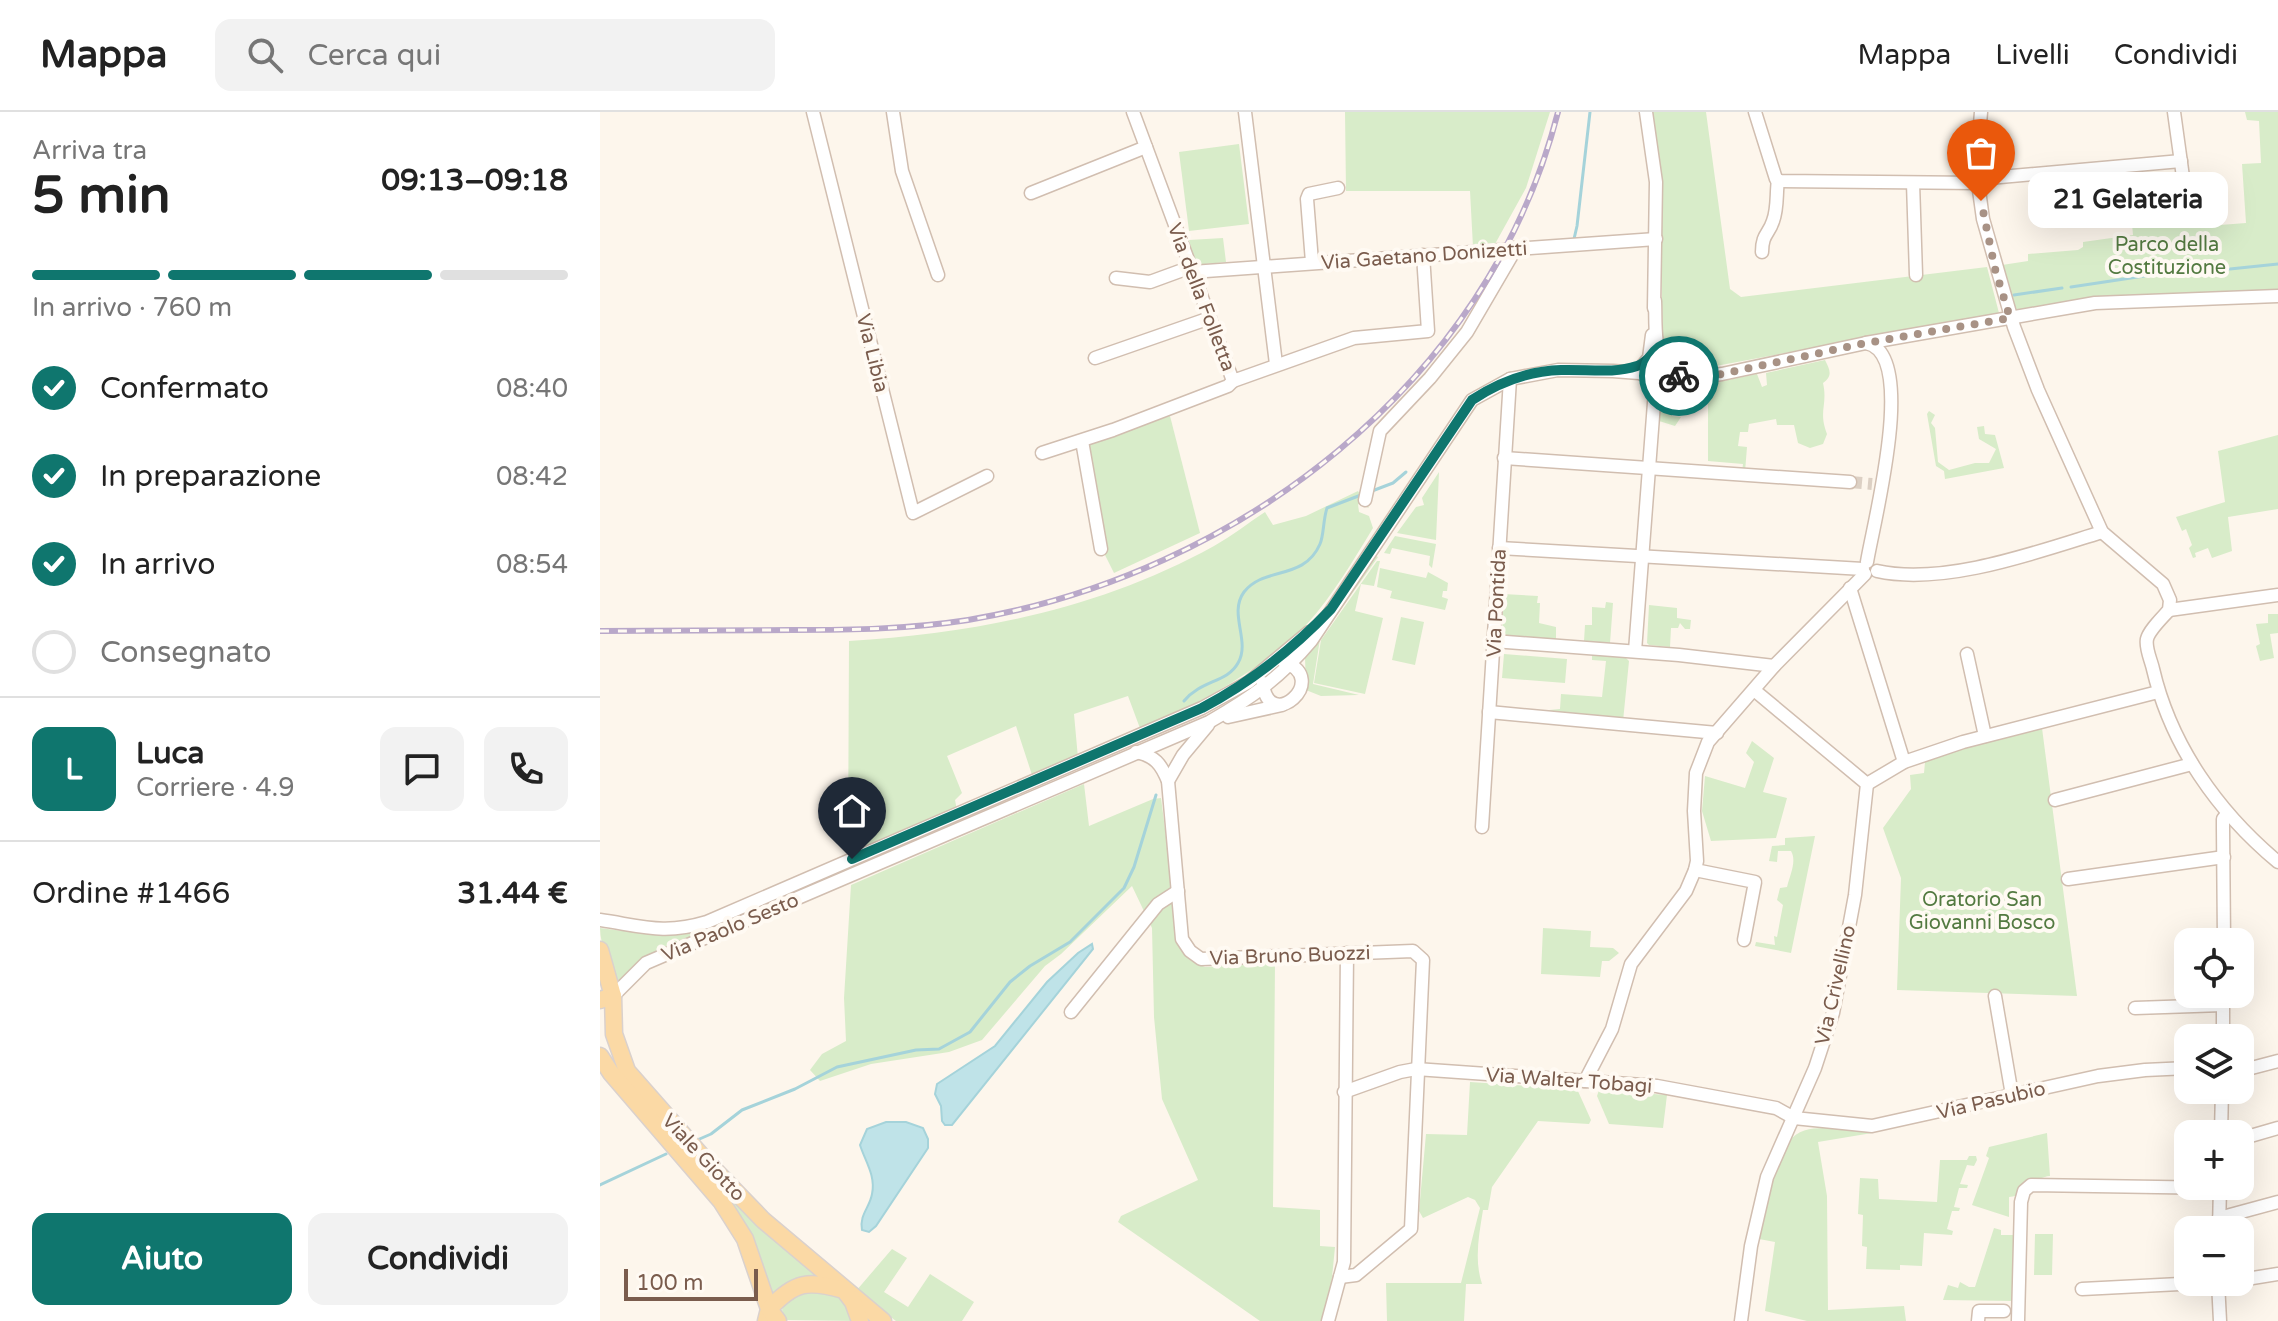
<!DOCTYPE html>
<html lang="it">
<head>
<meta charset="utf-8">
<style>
	body { margin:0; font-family:"Varela Round",sans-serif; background:#f2f2f2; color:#222; height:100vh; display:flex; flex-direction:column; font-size:30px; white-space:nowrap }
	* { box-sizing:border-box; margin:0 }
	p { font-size:26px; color:#767676 }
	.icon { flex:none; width:44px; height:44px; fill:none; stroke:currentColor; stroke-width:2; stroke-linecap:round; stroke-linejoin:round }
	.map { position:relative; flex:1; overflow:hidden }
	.panel { display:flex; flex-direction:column; background:#fff; width:600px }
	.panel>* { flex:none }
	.controls { position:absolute; left:1574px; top:816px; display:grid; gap:16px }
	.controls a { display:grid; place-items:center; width:80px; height:80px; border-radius:16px; background:#fff; box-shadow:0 8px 32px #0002; font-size:40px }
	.scale { position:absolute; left:24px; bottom:20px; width:134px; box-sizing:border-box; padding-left:8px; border:4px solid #7a5c4d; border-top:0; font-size:22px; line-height:28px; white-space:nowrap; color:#7a5c4d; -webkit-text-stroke:6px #fffaf3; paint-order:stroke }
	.pin { position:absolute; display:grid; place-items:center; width:68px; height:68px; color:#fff; margin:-82px -34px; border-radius:50% 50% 50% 0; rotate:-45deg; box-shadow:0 0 8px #0007 }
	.pin .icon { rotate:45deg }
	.courier { position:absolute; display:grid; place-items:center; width:80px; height:80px; margin:-40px; border:6px solid #0f766e; border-radius:50%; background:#fff; color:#222; box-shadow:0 2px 10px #0007 }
	.bubble { position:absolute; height:56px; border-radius:16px; background:#fff; box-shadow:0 8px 32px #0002; font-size:26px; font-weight:800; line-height:56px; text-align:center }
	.head em { font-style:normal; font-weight:800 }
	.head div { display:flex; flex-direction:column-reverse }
	.head { display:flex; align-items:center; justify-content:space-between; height:136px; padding:0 32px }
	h1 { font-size:52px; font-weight:800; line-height:60px }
	.bar { display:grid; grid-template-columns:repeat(4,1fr); gap:12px 8px; align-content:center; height:96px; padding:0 32px }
	.bar i { height:10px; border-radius:6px; background:#e0e0e0 }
	.bar .active { background:#0f766e }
	.bar p { grid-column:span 4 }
	.line { display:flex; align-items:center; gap:20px; padding:0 32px; border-top:2px solid #e0e0e0 }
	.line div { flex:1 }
	.round { display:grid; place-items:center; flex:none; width:84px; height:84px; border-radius:16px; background:#f2f2f2 }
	ol { padding:0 32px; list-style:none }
	li { display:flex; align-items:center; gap:24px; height:88px }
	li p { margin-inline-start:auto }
	li .icon { padding:8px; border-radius:50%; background:#0f766e; color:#fff; stroke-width:4 }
	li:last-child { color:#767676 }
	li i { width:44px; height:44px; border:4px solid #e0e0e0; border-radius:50% }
	.action { display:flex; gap:16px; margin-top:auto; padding:16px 32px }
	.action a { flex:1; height:92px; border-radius:16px; background:#0f766e; color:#fff; font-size:32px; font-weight:800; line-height:92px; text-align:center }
	.action a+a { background:#f2f2f2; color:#222 }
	header { display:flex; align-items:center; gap:48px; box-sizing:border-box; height:112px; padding:0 40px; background:#fff; border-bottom:2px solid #e0e0e0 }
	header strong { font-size:38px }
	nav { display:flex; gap:44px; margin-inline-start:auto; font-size:28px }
	.search { width:560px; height:72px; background:#f2f2f2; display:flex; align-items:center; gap:20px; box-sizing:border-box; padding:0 28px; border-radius:16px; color:#767676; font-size:30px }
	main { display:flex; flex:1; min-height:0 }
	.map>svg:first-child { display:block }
</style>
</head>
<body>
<header>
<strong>Mappa</strong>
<div class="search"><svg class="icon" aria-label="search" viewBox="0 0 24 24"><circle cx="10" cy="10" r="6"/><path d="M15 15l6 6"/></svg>Cerca qui</div>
<nav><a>Mappa</a><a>Livelli</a><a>Condividi</a></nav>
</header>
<main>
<section class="panel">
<div class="head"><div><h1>5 min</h1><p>Arriva tra</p></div><em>09:13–09:18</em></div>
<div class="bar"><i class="active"></i><i class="active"></i><i class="active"></i><i></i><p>In arrivo · 760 m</p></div>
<ol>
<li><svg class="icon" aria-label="check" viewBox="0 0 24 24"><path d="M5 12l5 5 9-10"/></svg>Confermato<p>08:40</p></li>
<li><svg class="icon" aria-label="check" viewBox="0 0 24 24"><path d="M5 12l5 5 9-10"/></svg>In preparazione<p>08:42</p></li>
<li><svg class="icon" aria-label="check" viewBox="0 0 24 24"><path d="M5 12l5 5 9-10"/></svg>In arrivo<p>08:54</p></li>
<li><i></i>Consegnato</li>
</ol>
<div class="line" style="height:144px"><b class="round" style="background:#0f766e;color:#fff">L</b><div><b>Luca</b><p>Corriere · 4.9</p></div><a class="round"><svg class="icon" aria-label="chat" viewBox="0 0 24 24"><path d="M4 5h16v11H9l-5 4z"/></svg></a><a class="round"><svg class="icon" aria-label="phone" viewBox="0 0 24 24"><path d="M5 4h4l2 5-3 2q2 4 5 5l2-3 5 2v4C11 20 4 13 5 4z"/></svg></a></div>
<div class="line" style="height:104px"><div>Ordine #1466</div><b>31.44 €</b></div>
<div class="action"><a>Aiuto</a><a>Condividi</a></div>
</section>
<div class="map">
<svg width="1678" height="1209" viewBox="0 0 1678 1209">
	<rect width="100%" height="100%" fill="#fdf6ec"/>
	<g fill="#d8ecc9">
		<path d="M745,0H950L926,76L895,132L873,135L870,79H746Z"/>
		<path d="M1050,0H1106L1130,177L1141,185L1387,155L1399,201L1105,256L1073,254L1063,237L1060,87Z"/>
		<path d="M1645,0H1678V178L1498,185L1416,198L1402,153L1428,149V142L1478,138L1483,135V130L1533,123L1531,101L1591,94L1594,115L1646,111L1642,52L1661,51L1659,9L1647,8Z"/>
		<path d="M639,32L649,112L589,119L579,40Z"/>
		<path d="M623,126L626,150L595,153L589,128Z"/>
		<path d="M1225,248C1230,258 1233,264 1223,271C1228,293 1218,299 1227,322L1223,332L1210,336L1198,331L1194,313H1177L1176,307L1149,312L1148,320H1140L1138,334L1147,335L1145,360H1142L1143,352L1108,349V272L1157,262L1162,275L1167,273L1166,261Z"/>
		<path d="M1063,273L1101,275L1100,295H1092L1093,286L1072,284V304L1081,305L1075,314L1059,309Z"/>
		<path d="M1329,299L1335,303L1331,311L1335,316L1338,350L1349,358L1375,351H1389L1396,337L1379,327L1377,315L1384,314L1385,322L1395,323L1404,356L1345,367L1344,359L1336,354L1327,302Z"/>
		<path d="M570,304L600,421L514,461L504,441L488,339L490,330Z"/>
		<path d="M1678,323V397L1628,405L1632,439L1612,446L1608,436L1595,441L1596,445L1593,446L1589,436L1592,433L1586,417L1582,419L1576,405L1625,390L1618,339Z"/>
		<path d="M839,360L836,428L797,421L816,395L824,393L822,386Z"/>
		<path d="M758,379L769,396L758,392L759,400L769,404L773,416C753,449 733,483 707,512C669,554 592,595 541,619L528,584L474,602L478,646L433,666L416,614L347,644L362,681L355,688L357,698L248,744L249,529C377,521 500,497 614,434C632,424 648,411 665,400L673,413L706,404Z"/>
		<path d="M795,424L836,432L832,456L829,453L830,444L792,436L790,442L784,441Z"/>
		<path d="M774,443L778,445L720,527L713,572L759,583L721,584L706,578L705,545Z"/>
		<path d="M777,449H780L774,474L761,472L755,499L783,506L765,582L714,571L721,528Z"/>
		<path d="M780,456L826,466L828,460L848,471L847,479H843L842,485L848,487L845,498L790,486L792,479L777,475Z"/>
		<path d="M903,482L938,484L937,491H940L939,511L956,515V528L902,524Z"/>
		<path d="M1006,490L1013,491L1010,531L984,529L985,513H992V495L1005,496Z"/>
		<path d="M1049,493L1077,496V506L1091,508L1090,517H1085L1080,511L1078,516H1071L1070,535L1049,533L1047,531Z"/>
		<path d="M1668,502H1678V521L1670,522L1674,546L1660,549L1656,534L1660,532L1656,512L1668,511Z"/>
		<path d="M801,505L824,510L815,553L792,548Z"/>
		<path d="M904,542L967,547L965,571L902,566Z"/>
		<path d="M992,542L1023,543L1029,549L1023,609L939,599L960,597L961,582L1002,585L1006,549L992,548Z"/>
		<path d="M1442,616L1477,884L1297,878L1301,766L1283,716L1311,677L1310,663L1324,661L1325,650L1348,640Z"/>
		<path d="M1152,629L1174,646L1163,680L1187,686L1176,726L1111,729L1102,699L1105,664L1145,676L1154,650L1146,641Z"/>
		<path d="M484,672L489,714L553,687L561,686L579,825C584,839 590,849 605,855L675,851L673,1095L720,1098V1134L735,1135L731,1175L721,1209H660L518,1110L521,1104L598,1068L562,987L554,905L552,816L532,774L461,842L445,854L382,928L349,940L271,952L220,969L210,958L222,942L246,929L244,886L251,773Z"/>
		<path d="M1215,724L1191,841L1155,834L1156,830L1175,833L1174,824L1177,825C1179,814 1181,804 1183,793L1177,788L1180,776L1187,775C1190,763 1197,749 1191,739H1178L1177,750L1169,749L1172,734L1185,733V726Z"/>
		<path d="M0,816C34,821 66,823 101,820L34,853L16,872C11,854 0,835 0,816Z"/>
		<path d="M943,816L991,819L990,835L1013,836L1019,841L1009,849H1002L1000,865L941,862Z"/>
		<path d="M870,970L977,977L991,1008L989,1012L938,1009L892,1075L888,1098H883C879,1123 874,1148 882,1172H866L864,1209H787L786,1171H861L880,1096L875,1088L868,1085L823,1106L819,1099L826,1022L867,1023Z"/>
		<path d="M999,978L1067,983L1063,1016L1009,1012L997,984Z"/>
		<path d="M1228,1016L1272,1021L1218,1030L1227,1084L1228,1198L1304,1194L1306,1209H1207L1165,1199L1175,1130L1159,1127C1162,1101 1173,1046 1192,1026C1202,1016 1215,1016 1228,1016Z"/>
		<path d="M1447,1021L1450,1064C1433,1065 1426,1085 1409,1085V1105L1372,1093L1389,1046L1386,1044L1389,1035Z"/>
		<path d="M90,1042L224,1166L172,1187Z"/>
		<path d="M1369,1044H1376L1377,1048L1374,1054L1367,1053L1360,1072L1368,1073L1367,1076H1359L1354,1095L1360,1096L1359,1099H1352L1347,1117L1353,1119L1352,1123L1324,1121L1322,1154L1300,1153V1158L1266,1157L1267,1135L1262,1134L1263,1103L1258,1102L1260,1066L1278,1067L1279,1087L1337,1090L1340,1048H1367Z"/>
		<path d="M1394,1116L1401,1118V1123H1415L1413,1189L1343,1188L1348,1173L1358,1176L1360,1170L1369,1175H1375Z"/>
		<path d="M1435,1122H1453L1452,1163H1434Z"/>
		<path d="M292,1137L307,1146L284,1180L308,1195L330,1162L374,1190L362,1209H296L256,1179Z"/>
		<path d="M218,1176L243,1186L257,1209L186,1208L182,1198L188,1185Z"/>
	</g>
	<g fill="#bfe3e8" stroke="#a5d3da" stroke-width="2">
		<path d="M492,832L493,837L352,1013H345L342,1009L341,994L335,982L337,972L395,934L447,870L478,841Z"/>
		<path d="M286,1010H306L323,1016L328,1027V1036L276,1114L269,1120L262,1118C259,1103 270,1095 272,1082C276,1064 265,1049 260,1033L267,1017Z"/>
	</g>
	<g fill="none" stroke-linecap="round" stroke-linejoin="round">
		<g stroke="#a5d3da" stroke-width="3">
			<path d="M974,127L977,114L990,0"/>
			<path d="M1630,157L1678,152"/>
			<path d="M1471,175L1584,158L1624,157"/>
			<path d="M1414,183L1462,176"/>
			<path d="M772,379L793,371L806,360"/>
			<path d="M584,589C601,568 627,571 638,551C651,529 628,502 644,480C664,454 704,469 720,432C724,423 723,408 727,396L761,383"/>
			<path d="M95,1029L111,1022L142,998L195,977L237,955L316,938L339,937L370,920L410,870L430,854L470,830L524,776L534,755L556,683"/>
			<path d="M0,1073L66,1042"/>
		</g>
		<path stroke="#dcd0c4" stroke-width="12" stroke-dasharray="12 6" stroke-linecap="butt" d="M1250,370L1272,372"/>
		<g stroke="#d1beb0" stroke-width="15">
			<g id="minor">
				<path d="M213,0L313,401L387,364"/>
				<path d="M293,0L302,59L338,163"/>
				<path d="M533,0L633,269L754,226L828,219L823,143"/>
				<path d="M645,0L676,252"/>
				<path d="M1046,0L1056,70L1054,196"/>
				<path d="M1155,0L1176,67L1180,69L1378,71"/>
				<path d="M1381,0L1378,37V71L1383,107L1414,215L1438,278L1502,420L1563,472L1570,488L1569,498C1563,505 1549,518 1547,527C1545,536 1551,548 1553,557C1571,634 1618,700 1678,750"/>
				<path d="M1574,0L1587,94"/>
				<path d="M1378,67L1581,49"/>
				<path d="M1313,71L1316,163"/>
				<path d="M431,81L546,35"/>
				<path d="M1162,140C1162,122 1169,122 1173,109C1178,96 1176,81 1178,68"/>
				<path d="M712,150L707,87L709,82L738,76"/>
				<path d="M592,160L1056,127"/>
				<path d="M516,166L550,170L591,155"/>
				<path d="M1266,231C1319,241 1273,412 1267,450"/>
				<path d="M495,246L610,206"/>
				<path d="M1043,253L1049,246L1052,223"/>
				<path d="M482,329L501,437"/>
				<path d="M442,341L513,318L628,274L633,269"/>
				<path d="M904,346L1250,370"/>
				<path d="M765,388L780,319L830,266L867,220L912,143L913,136"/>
				<path d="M899,436L1263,457"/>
				<path d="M1277,459C1344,474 1437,440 1502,420"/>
				<path d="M1250,476L1304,650"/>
				<path d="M1569,498L1678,483"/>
				<path d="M893,529L1079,543L1174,554"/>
				<path d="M1035,539L1055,278L1059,266L1081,267L1122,262L1266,231L1495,191L1678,184"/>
				<path d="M1367,542L1385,624"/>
				<path d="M663,571C668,623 732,567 684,550"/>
				<path d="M889,600L1117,621"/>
				<path d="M628,605L682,593"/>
				<path d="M536,640C555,644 561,652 568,669L582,827L590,839L601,847L813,839L823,848L811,1117L756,1163L740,1165"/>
				<path d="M568,669L583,643L608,613"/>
				<path d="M1267,672L1304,650L1363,630L1558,580"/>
				<path d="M1455,688L1592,652"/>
				<path d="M882,715L910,267"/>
				<path d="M1095,758L1155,770L1144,828"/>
				<path d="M1468,767L1624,745"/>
				<path d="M0,808C42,814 64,823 107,810L602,596L649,570L709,520"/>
				<path d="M1624,830L1623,716V707L1627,702"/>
				<path d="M13,884L46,851L609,610C651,586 680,566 711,529L872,288L910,267L958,258L1013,259L1039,261L1055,267L1062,264L1065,253C1053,235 1056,209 1055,189"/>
				<path d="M1395,884L1412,983"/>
				<path d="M1535,896L1623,893"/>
				<path d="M471,900L558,792L578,779"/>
				<path d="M1623,926V882"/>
				<path d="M1640,959L1678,949"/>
				<path d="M985,969L1012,917L1031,852L1086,779L1095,758L1097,749L1094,699L1096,661L1108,630L1174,554L1265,462"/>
				<path d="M744,980L800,960L816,957L1057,974L1176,996L1194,1006L1272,1014L1498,964L1545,958L1588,956"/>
				<path d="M1621,1022L1622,978"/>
				<path d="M1640,1027L1678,1016"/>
				<path d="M1619,1106L1678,1090"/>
				<path d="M1619,1118L1620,1074"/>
				<path d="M1640,1168L1678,1162"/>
				<path d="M1618,1170L1620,1209"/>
				<path d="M1482,1177L1619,1170"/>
				<path d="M728,1209L744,1150L747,841"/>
				<path d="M1141,1209L1151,1134L1167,1065L1215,956L1233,901L1255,783L1267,672L1154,578"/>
				<path d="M1378,1209L1379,1199H1404"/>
				<path d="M1418,1209L1421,1090L1424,1079L1431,1073L1620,1076"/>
			</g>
		</g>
		<g stroke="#dad1cd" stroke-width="19">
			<g id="major">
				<path d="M0,838L13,884L0,888"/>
				<path d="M13,884L14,922L27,959L107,1050L163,1108L283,1209"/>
				<path d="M0,944L11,961L121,1089L145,1127L169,1197L166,1209"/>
				<path d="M178,1209L169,1197C195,1169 208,1168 244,1178L253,1190L260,1209"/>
			</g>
		</g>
		<use href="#minor" stroke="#fff" stroke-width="12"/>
		<use href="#major" stroke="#fbd9a5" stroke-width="16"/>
		<g stroke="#b9a8c9" stroke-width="6">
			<path id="rail" d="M0,519C64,519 129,518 193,518C252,518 310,517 368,508C637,463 889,271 958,0"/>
		</g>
		<use href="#rail" stroke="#fffaf3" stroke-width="3" stroke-dasharray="9" stroke-linecap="butt"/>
	</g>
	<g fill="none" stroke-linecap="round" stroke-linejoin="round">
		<path stroke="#a89285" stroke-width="8" stroke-dasharray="0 14.4" d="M1079,264L1081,267L1122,262L1266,231L1410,206L1395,157L1381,89"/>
		<path stroke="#0f766e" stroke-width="10" d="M252,747L602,596C651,570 692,538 731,497L872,288C899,270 928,259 961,258C987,257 1013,262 1037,254C1044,252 1045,248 1052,244L1061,246L1079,264"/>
	</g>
	<g text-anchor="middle" stroke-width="8" stroke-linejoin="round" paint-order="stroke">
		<g font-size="20" fill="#537a41" stroke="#fffaf3">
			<text x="1567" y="139">Parco della<tspan x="1567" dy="23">Costituzione</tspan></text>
			<text x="1382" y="794">Oratorio San<tspan x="1382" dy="23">Giovanni Bosco</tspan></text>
		</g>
		<g font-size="20" fill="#7a5c4d" stroke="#fffaf3">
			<text transform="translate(824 143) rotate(-4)" y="7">Via Gaetano Donizetti</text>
			<text transform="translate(602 185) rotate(69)" y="7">Via della Folletta</text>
			<text transform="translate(273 241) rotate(76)" y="7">Via Libia</text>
			<text transform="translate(896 491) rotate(-87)" y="7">Via Pontida</text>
			<text transform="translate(130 815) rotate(-23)" y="7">Via Paolo Sesto</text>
			<text transform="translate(690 843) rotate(-2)" y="7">Via Bruno Buozzi</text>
			<text transform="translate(1235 873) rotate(-77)" y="7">Via Crivellino</text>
			<text transform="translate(969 968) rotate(4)" y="7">Via Walter Tobagi</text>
			<text transform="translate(1391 988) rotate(-13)" y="7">Via Pasubio</text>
			<text transform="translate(104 1045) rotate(47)" y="7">Viale Giotto</text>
		</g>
	</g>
</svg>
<div class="controls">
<a><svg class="icon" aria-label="locate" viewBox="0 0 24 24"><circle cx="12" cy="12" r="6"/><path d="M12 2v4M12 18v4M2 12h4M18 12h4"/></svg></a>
<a><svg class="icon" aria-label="layers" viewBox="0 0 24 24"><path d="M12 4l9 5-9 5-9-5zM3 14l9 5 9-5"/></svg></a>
<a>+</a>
<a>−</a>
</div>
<div class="scale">100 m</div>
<div class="pin" style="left:1381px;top:89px;background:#ea580c"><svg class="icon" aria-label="bag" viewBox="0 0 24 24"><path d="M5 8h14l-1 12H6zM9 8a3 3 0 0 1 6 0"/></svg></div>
<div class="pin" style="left:252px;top:747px;background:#1f2937"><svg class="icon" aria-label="home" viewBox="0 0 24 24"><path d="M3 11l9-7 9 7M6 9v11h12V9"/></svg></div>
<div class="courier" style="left:1079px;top:264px"><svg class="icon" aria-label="bike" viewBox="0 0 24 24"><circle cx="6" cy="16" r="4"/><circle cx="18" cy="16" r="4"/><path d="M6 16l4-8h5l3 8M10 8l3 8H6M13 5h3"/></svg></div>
<div class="bubble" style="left:1428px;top:60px;width:200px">21 Gelateria</div>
</div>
</main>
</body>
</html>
